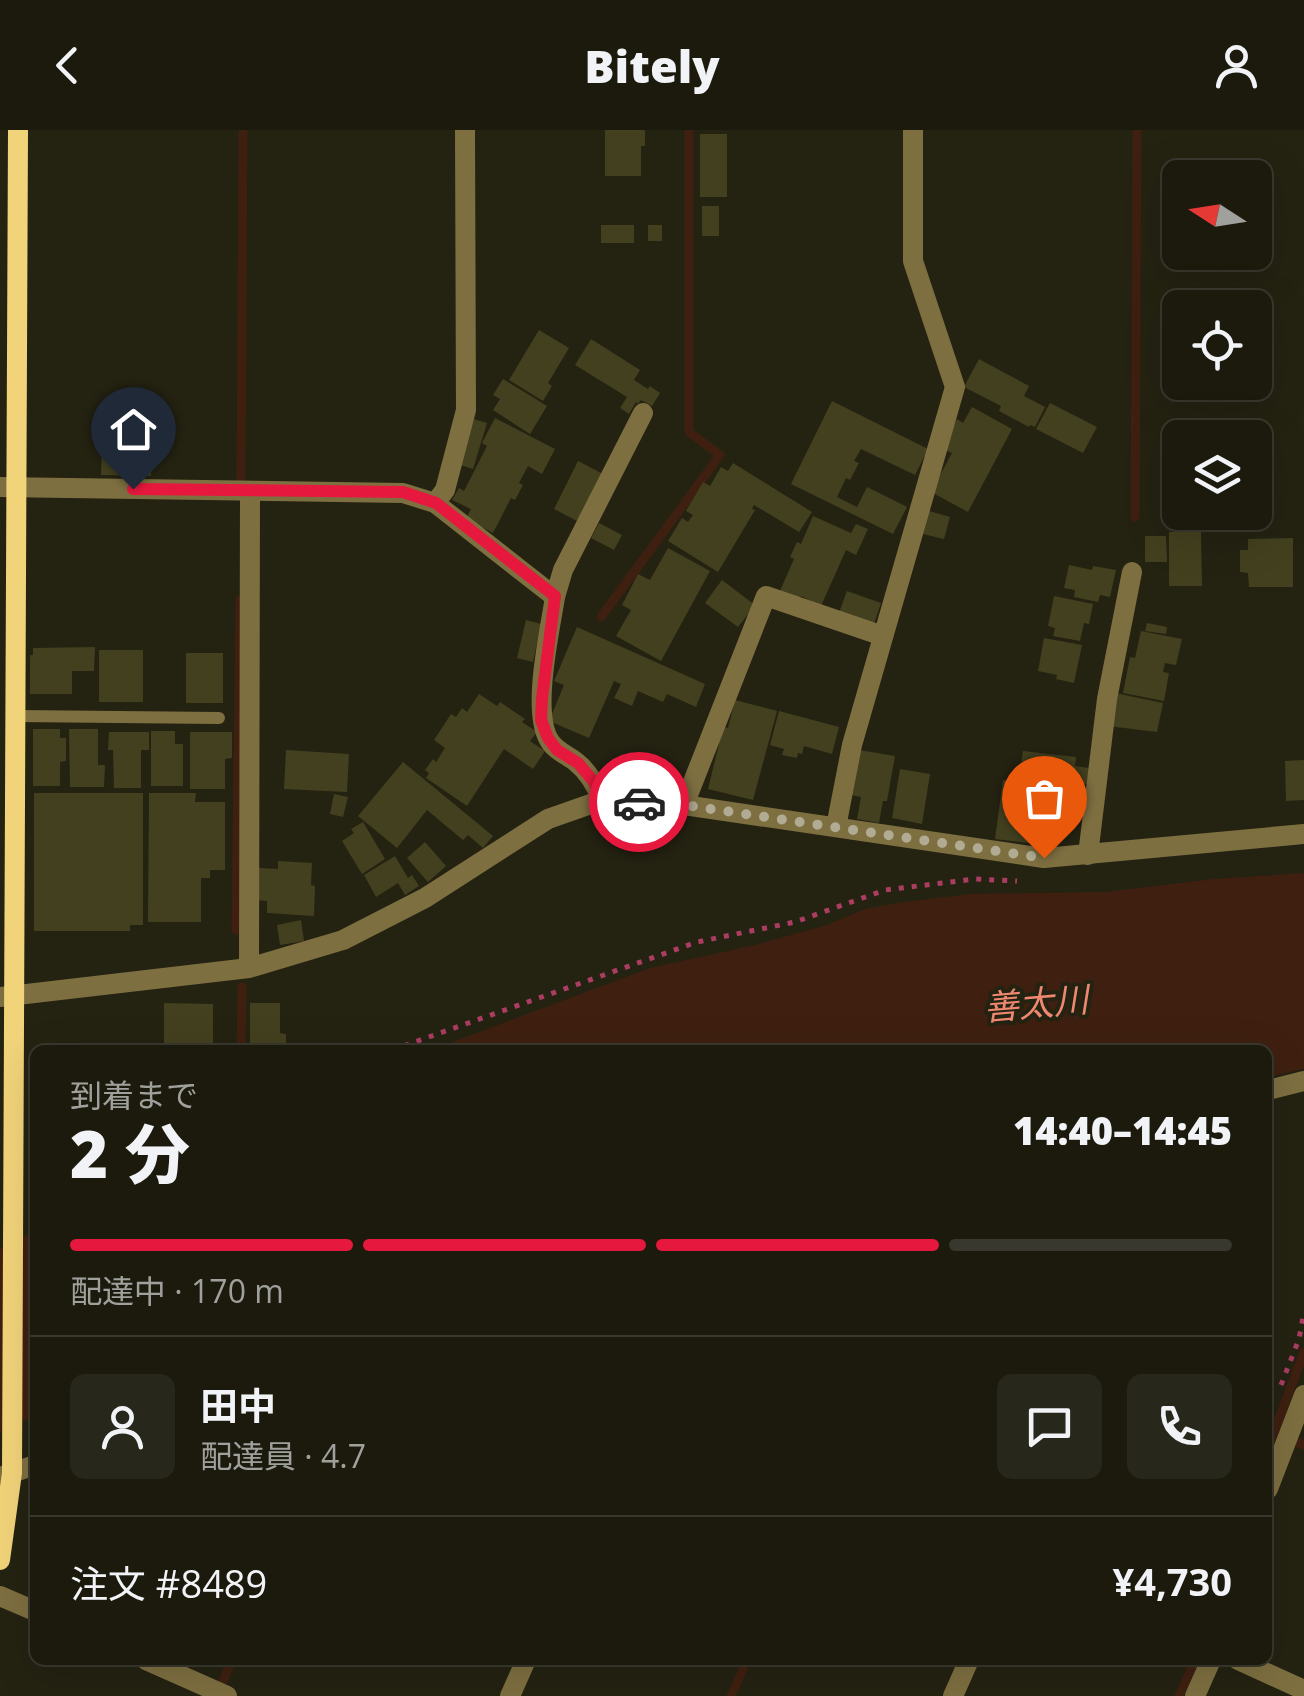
<!DOCTYPE html>
<html lang="ja">
<head>
<meta charset="utf-8">
<style>
	body { margin:0; font-family:"Open Sans","Noto Sans JP",sans-serif; background:#28271b; color:#f1f3f6; height:100vh; display:flex; flex-direction:column; font-size:38px; white-space:nowrap }
	* { box-sizing:border-box; margin:0 }
	p { font-size:32px; color:#a0a19d }
	.icon { flex:none; width:55px; height:55px; fill:none; stroke:currentColor; stroke-width:2; stroke-linecap:round; stroke-linejoin:round }
	.map { position:relative; flex:1; overflow:hidden }
	.details { position:absolute; left:30px; top:915px; width:1242px; height:620px; display:flex; flex-direction:column; background:#1b1a0d; border-radius:15px; box-shadow:0 10px 40px #0002,0 0 0 2px #39382e }
	.details>* { flex:none }
	.needle { width:65px; rotate:282deg }
	.controls { position:absolute; left:1162px; top:30px; display:grid; gap:20px }
	.controls a { display:grid; place-items:center; width:110px; height:110px; border-radius:15px; background:#1b1a0d; box-shadow:0 10px 40px #0002,0 0 0 2px #39382e; font-size:50px }
	.pin { position:absolute; display:grid; place-items:center; width:85px; height:85px; color:#fff; margin:-102px -42px; border-radius:50% 50% 50% 0; rotate:-45deg; box-shadow:0 0 10px #0007 }
	.pin .icon { rotate:45deg }
	.courier { position:absolute; display:grid; place-items:center; width:100px; height:100px; margin:-50px; border:8px solid #e7183d; border-radius:50%; background:#fff; color:#222; box-shadow:0 2px 12px #0007 }
	.summary em { font-style:normal; font-weight:800 }
	.summary div { display:flex; flex-direction:column-reverse }
	.summary { display:flex; align-items:center; justify-content:space-between; height:170px; padding:0 40px }
	h1 { font-size:65px; font-weight:800; line-height:75px }
	.bar { display:grid; grid-template-columns:repeat(4,1fr); gap:15px 10px; align-content:center; height:120px; padding:0 40px }
	.bar i { height:12px; border-radius:8px; background:#39382e }
	.bar .on { background:#e7183d }
	.bar p { grid-column:span 4 }
	.line { display:flex; align-items:center; gap:25px; padding:0 40px; border-top:2px solid #39382e }
	.line div { flex:1 }
	.round { display:grid; place-items:center; flex:none; width:105px; height:105px; border-radius:15px; background:#28271b }
	header { display:flex; justify-content:space-between; align-items:center; height:130px; padding:0 40px; background:#1b1a0d; font-size:45px; font-weight:800 }
	.map>svg:first-child { display:block }
</style>
</head>
<body>
<header><svg class="icon" aria-label="back" viewBox="0 0 24 24"><path d="M15 5l-7 7 7 7"/></svg>Bitely<svg class="icon" aria-label="person" viewBox="0 0 24 24"><circle cx="12" cy="8" r="4"/><path d="M4 21q1-7 8-7t8 7"/></svg></header>
<div class="map">
<svg width="1304" height="1566" viewBox="0 0 1304 1566">
	<rect width="100%" height="100%" fill="#242211"/>
	<g fill="#3f2010">
		<path d="M1304,743V939L1268,947V920H431L650,838L755,815L827,795L865,779L897,773L969,764L1105,762L1214,749Z"/>
		<path d="M35,1101V1286L0,1302V1119Z"/>
	</g>
	<g fill="none" stroke-linecap="round" stroke-linejoin="round">
		<g stroke="#3f2010" stroke-width="9">
			<path d="M241,351L243,0"/>
			<path d="M1135,387L1137,0"/>
			<path d="M601,487L720,325L689,302V0"/>
			<path d="M236,800L240,470"/>
			<path d="M241,920L242,857"/>
			<path d="M1299,1313L1304,1315"/>
			<path d="M1268,1318L1304,1222"/>
			<path d="M223,1551L232,1530"/>
			<path d="M731,1566L747,1530"/>
			<path d="M1179,1566L1195,1530"/>
		</g>
	</g>
	<g fill="#43401f">
		<path d="M605,0H645V16H641V46H605Z"/>
		<rect x="700" y="4" width="27" height="63"/>
		<rect x="702" y="76" width="17" height="30"/>
		<rect x="601" y="95" width="33" height="18"/>
		<rect x="648" y="95" width="14" height="16"/>
		<path d="M539,200L569,218L548,253L552,256L543,271L509,250Z"/>
		<path d="M591,209L640,240L634,250L648,259L650,256L660,263L652,276L641,270L638,274L636,272L629,284L620,278L627,267L575,235Z"/>
		<path d="M979,229L1029,256L1024,266L1045,277L1035,297L1030,295L1029,297L999,281L1001,276L964,257Z"/>
		<path d="M503,249L547,276L530,304L493,280L500,269L493,265Z"/>
		<path d="M832,271L928,319L915,345L861,319L854,331L859,333L850,350L846,348L837,367L857,377L867,357L907,377L893,404L791,354Z"/>
		<path d="M1050,273L1097,297L1083,323L1036,299Z"/>
		<path d="M972,277L1012,299L968,382L931,362L952,323L942,318L957,289L963,293Z"/>
		<path d="M103,287L153,288L151,346L101,345Z"/>
		<path d="M495,288L555,319L542,344L528,336L519,353L523,355L515,370L511,368L493,403L466,389L471,379L452,370L459,358L464,361L487,316L482,313Z"/>
		<path d="M474,289L487,293L473,339L457,334Z"/>
		<path d="M578,331L603,344L579,392L554,379Z"/>
		<path d="M733,333L812,382L799,402L754,375L752,379L755,380L718,442L668,411L682,388L688,392L693,385L686,381L703,352L710,356L721,337L728,341Z"/>
		<path d="M929,381L950,387L944,409L923,404Z"/>
		<path d="M813,386L851,403L856,394L868,399L856,425L846,420L821,476L801,466L798,472L779,463L794,429L790,427L797,412L801,414Z"/>
		<path d="M599,393L622,405L614,420L591,408Z"/>
		<path d="M1169,402H1201L1202,456H1169Z"/>
		<path d="M1145,406H1166L1167,432H1145Z"/>
		<path d="M1293,408V457H1249L1248,443L1240,442V420H1248V409Z"/>
		<path d="M668,418L710,441L661,531L616,506L631,480L622,475L638,444L650,450Z"/>
		<path d="M1069,435L1092,440L1093,436L1116,440L1110,467L1100,465L1098,472L1074,467L1075,460L1064,458Z"/>
		<path d="M722,450L755,475L738,497L705,473Z"/>
		<path d="M847,461L881,473L872,500L837,488Z"/>
		<path d="M1054,466L1093,474L1089,494L1084,493L1080,511L1053,506L1055,498L1048,496Z"/>
		<path d="M526,490L541,494L533,532L517,528Z"/>
		<path d="M1147,493L1167,497L1166,504L1145,501Z"/>
		<path d="M577,497L705,554L696,577L667,564L663,572L638,561L632,576L614,568L621,554L614,551L589,608L549,591L564,555L554,551Z"/>
		<path d="M1141,501L1182,509L1176,535L1165,533L1163,542L1169,543L1164,571L1123,563L1130,527L1135,528Z"/>
		<path d="M1044,508L1082,515L1074,553L1056,549L1057,545L1038,541Z"/>
		<path d="M95,517L94,541H72V564H30V525H33V518Z"/>
		<rect x="99" y="520" width="44" height="52"/>
		<rect x="186" y="523" width="37" height="50"/>
		<path d="M1115,563L1163,573L1157,602L1108,596Z"/>
		<path d="M479,564L497,576L500,572L525,589L522,592L537,602L530,611L545,621L533,639L504,619L467,676L426,648L429,643L425,640L433,629L436,632L445,618L434,610L451,584L456,587L462,578L467,582Z"/>
		<path d="M735,570L777,581L753,670L708,659L719,614L717,613L721,596L728,598Z"/>
		<path d="M779,581L839,597L832,624L804,616L802,624L798,623L797,628L782,625L784,619L770,615Z"/>
		<path d="M33,599H60V608H66V631L60,632V656H33Z"/>
		<path d="M69,599H98V635H105L104,657H70Z"/>
		<path d="M151,601H175V614H183V656H151Z"/>
		<path d="M109,602H149V620H141V658H114L113,620H108Z"/>
		<path d="M190,602H232V628L225,629V659H190Z"/>
		<path d="M286,620L349,624L347,662L284,659Z"/>
		<path d="M859,620L895,626L887,671H883L879,693L857,689L861,667L851,665Z"/>
		<path d="M1023,621L1076,627L1075,636L1089,638L1087,654L1073,653L1074,648L1061,646L1060,653L1050,652L1047,672L1041,671L1039,686H1042L1038,714L995,709L1003,650L1039,654V650L1019,648Z"/>
		<path d="M1304,630V670L1286,671L1285,631Z"/>
		<path d="M403,632L493,706L483,718L468,705L463,710L427,680L397,718L358,686Z"/>
		<path d="M900,639L930,644L922,694L892,688Z"/>
		<path d="M1061,656L1089,659L1086,685L1058,681Z"/>
		<path d="M34,663H143V795H130V801H34Z"/>
		<path d="M149,663H196L195,672H225V740H210V748H201V792H148Z"/>
		<path d="M334,664L348,667L343,687L330,684Z"/>
		<path d="M363,692L385,729L362,744L342,711L354,703L351,699Z"/>
		<path d="M425,712L446,736L428,752L407,728Z"/>
		<path d="M395,726L408,748L412,745L419,756L405,765L398,753L376,767L364,745Z"/>
		<path d="M278,731L312,733L311,755L315,756L314,786L267,783V771L257,770L259,738L278,739Z"/>
		<path d="M301,790L304,811L280,815L277,795Z"/>
		<path d="M164,873L213,874V920H166V916H164Z"/>
		<path d="M250,873H280V903L286,904V920H250Z"/>
	</g>
	<g fill="none" stroke-linecap="round" stroke-linejoin="round">
		<g stroke="#ab3c62" stroke-width="5" stroke-dasharray="5 8" stroke-linecap="butt">
			<path d="M392,920L697,812L795,792L885,760L975,749L1017,751"/>
			<path d="M1281,1255L1299,1209L1304,1182"/>
		</g>
		<path stroke="#7e6f41" stroke-width="12" d="M16,586L219,588"/>
		<g stroke="#7e6f41" stroke-width="20">
			<path d="M0,357L403,363L435,373L445,360L466,280L465,0"/>
			<path d="M435,373L555,467C550,501 530,586 551,613C558,622 567,625 576,632C589,642 596,655 602,670"/>
			<path d="M555,467L563,440L643,283"/>
			<path d="M684,675L766,466L883,506"/>
			<path d="M836,697L852,615L955,257L913,131V0"/>
			<path d="M1088,725L1107,569L1132,442"/>
			<path d="M249,838L250,362"/>
			<path d="M0,867L249,838L343,810L425,768L548,689L602,670L684,675L1044,728L1304,704"/>
			<path d="M1268,960L1304,951"/>
			<path d="M0,1347L35,1335"/>
			<path d="M1268,1359L1304,1265"/>
			<path d="M0,1466L35,1481"/>
			<path d="M146,1530L227,1566"/>
			<path d="M1238,1530L1304,1560"/>
			<path d="M510,1566L526,1530"/>
			<path d="M953,1566L969,1530"/>
			<path d="M1195,1566L1211,1530"/>
		</g>
		<path stroke="#f1d379" stroke-width="20" d="M0,1430L12,1343L18,0"/>
	</g>
	<g fill="none" stroke-linecap="round" stroke-linejoin="round">
		<path stroke="#b0ab92" stroke-width="10" stroke-dasharray="0 18" d="M639,672L684,675L1044,728"/>
		<path stroke="#e7183d" stroke-width="12" d="M133,359L403,362L436,373L555,466L542,568L541,590L548,608L557,620L578,633L594,652L602,670L639,672"/>
	</g>
	<g text-anchor="middle" stroke-width="8" stroke-linejoin="round" paint-order="stroke">
		<g font-size="35" font-style="italic" fill="#f08871" stroke="#242211">
			<text transform="translate(1036 874) rotate(-5)" y="12">善太川</text>
		</g>
	</g>
</svg>
<div class="controls">
<a><svg class="needle" viewBox="-14 -14 28 28"><path d="M0-13l5 13h-10z" fill="#e53935"/><path d="M0 13l5-13h-10z" fill="#a0a19d"/></svg></a>
<a><svg class="icon" aria-label="locate" viewBox="0 0 24 24"><circle cx="12" cy="12" r="6"/><path d="M12 2v4M12 18v4M2 12h4M18 12h4"/></svg></a>
<a><svg class="icon" aria-label="layers" viewBox="0 0 24 24"><path d="M12 4l9 5-9 5-9-5zM3 14l9 5 9-5"/></svg></a>
</div>
<div class="pin" style="left:1044px;top:728px;background:#ea580c"><svg class="icon" aria-label="bag" viewBox="0 0 24 24"><path d="M5 8h14l-1 12H6zM9 8a3 3 0 0 1 6 0"/></svg></div>
<div class="pin" style="left:133px;top:359px;background:#1f2937"><svg class="icon" aria-label="home" viewBox="0 0 24 24"><path d="M3 11l9-7 9 7M6 9v11h12V9"/></svg></div>
<div class="courier" style="left:639px;top:672px"><svg class="icon" aria-label="car" viewBox="0 0 24 24"><path d="M5 17H2v-5l4-1 3-4h7l3 4 3 1v5h-3M9 17h6M6 11h13"/><circle cx="7" cy="17" r="2"/><circle cx="17" cy="17" r="2"/></svg></div>
<section class="details">
<div class="summary"><div><h1>2 分</h1><p>到着まで</p></div><em>14:40–14:45</em></div>
<div class="bar"><i class="on"></i><i class="on"></i><i class="on"></i><i></i><p>配達中 · 170 m</p></div>
<div class="line" style="height:180px"><a class="round"><svg class="icon" aria-label="person" viewBox="0 0 24 24"><circle cx="12" cy="8" r="4"/><path d="M4 21q1-7 8-7t8 7"/></svg></a><div><b>田中</b><p>配達員 · 4.7</p></div><a class="round"><svg class="icon" aria-label="chat" viewBox="0 0 24 24"><path d="M4 5h16v11H9l-5 4z"/></svg></a><a class="round"><svg class="icon" aria-label="phone" viewBox="0 0 24 24"><path d="M5 4h4l2 5-3 2q2 4 5 5l2-3 5 2v4C11 20 4 13 5 4z"/></svg></a></div>
<div class="line" style="height:130px"><div>注文 #8489</div><b>¥4,730</b></div>
</section>
</div>
</body>
</html>
